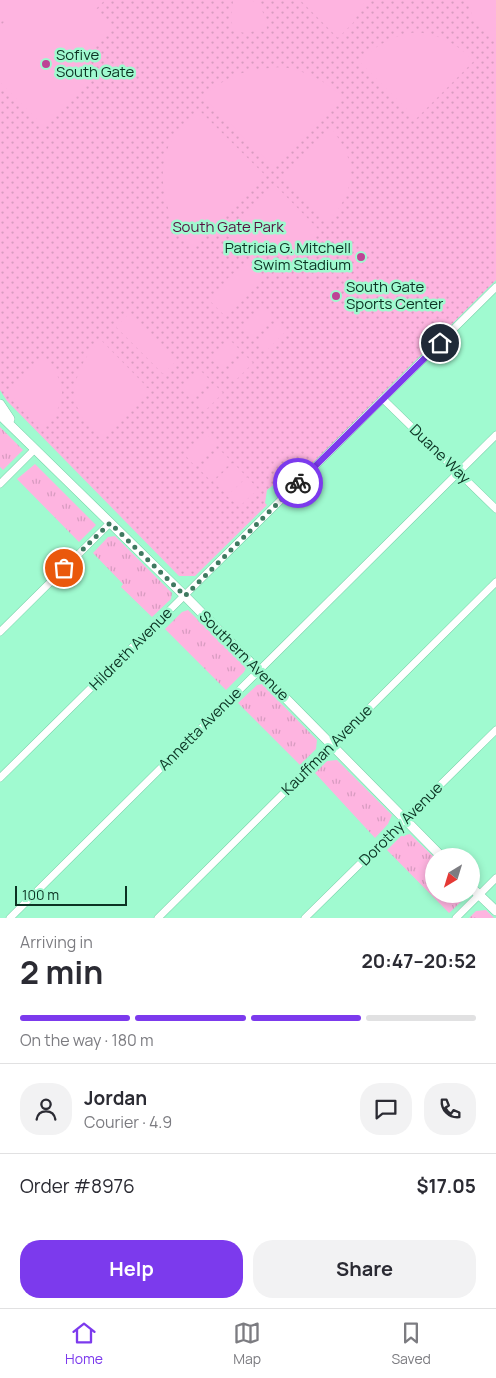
<!DOCTYPE html>
<html lang="en">
<head>
<meta charset="utf-8">
<style>
	body { margin:0; font-family:Manrope,sans-serif; background:#f2f2f3; color:#2b2b33; height:100vh; display:flex; flex-direction:column; font-size:19px; white-space:nowrap }
	* { box-sizing:border-box; margin:0 }
	p { font-size:16px; color:#7c7c81 }
	.icon { flex:none; width:28px; height:28px; fill:none; stroke:currentColor; stroke-width:2; stroke-linecap:round; stroke-linejoin:round }
	.map { position:relative; height:918px; overflow:hidden }
	.panel { display:flex; flex-direction:column; background:#fff; flex:1 }
	.panel>* { flex:none }
	.needle { width:32px; rotate:218deg }
	.fabs { position:absolute; left:425px; top:848px; display:grid; gap:10px }
	.fabs a { display:grid; place-items:center; width:55px; height:55px; border-radius:50%; background:#fff; box-shadow:0 2px 8px #0003; font-size:25px }
	.scale { position:absolute; left:15px; bottom:12px; width:112px; box-sizing:border-box; padding-left:5px; border:2px solid #0b3323; border-top:0; font-size:14px; line-height:18px; white-space:nowrap; color:#0b3323; -webkit-text-stroke:4px #a0fad0; paint-order:stroke }
	.pin { position:absolute; display:grid; place-items:center; width:42px; height:42px; color:#fff; margin:-21px; border:2px solid #fff; border-radius:50%; box-shadow:0 1px 5px #0007 }
	.courier { position:absolute; display:grid; place-items:center; width:50px; height:50px; margin:-25px; border:4px solid #7c3aed; border-radius:50%; background:#fff; color:#222; box-shadow:0 1px 6px #0007 }
	.headline em { font-style:normal; font-weight:700 }
	.headline div { display:flex; flex-direction:column-reverse }
	.headline { display:flex; align-items:center; justify-content:space-between; height:85px; padding:0 20px }
	h1 { font-size:32px; font-weight:700; line-height:38px }
	.bar { display:grid; grid-template-columns:repeat(4,1fr); gap:8px 5px; align-content:center; height:60px; padding:0 20px }
	.bar i { height:6px; border-radius:4px; background:#e1e1e2 }
	.bar .selected { background:#7c3aed }
	.bar p { grid-column:span 4 }
	.line { display:flex; align-items:center; gap:12px; padding:0 20px; border-top:1px solid #e1e1e2 }
	.line div { flex:1 }
	.round { display:grid; place-items:center; flex:none; width:52px; height:52px; border-radius:20px; background:#f2f2f3 }
	.button { display:flex; gap:10px; margin-top:auto; padding:10px 20px }
	.button a { flex:1; height:58px; border-radius:20px; background:#7c3aed; color:#fff; font-size:20px; font-weight:700; line-height:58px; text-align:center }
	.button a+a { background:#f2f2f3; color:#2b2b33 }
	.dock { display:flex; justify-content:space-around; align-items:center; height:70px; border-top:1px solid #e1e1e2; background:#fff; font-size:14px; color:#7c7c81 }
	.dock a { display:grid; justify-items:center; gap:2px }
	.dock .selected { color:#7c3aed }
	.map>svg:first-child { display:block }
</style>
</head>
<body>
<div class="map">
<svg width="496" height="918" viewBox="0 0 496 918">
	<defs>
		<pattern id="grass-tufts" width="24" height="20" patternUnits="userSpaceOnUse" patternTransform="scale(1.25)"><rect width="24" height="20" fill="#feb4e0"/><path d="M3 7l-1-3M5 7V3M7 7l1-3M15 17l-1-3M17 17v-4M19 17l1-3" fill="none" stroke="#d89bc0"/></pattern>
		<pattern id="park-dots" width="8" height="8" patternUnits="userSpaceOnUse" patternTransform="scale(1.25)"><rect width="8" height="8" fill="#feb4e0"/><path d="M2 2h.1M6 6h.1" fill="none" stroke="#d89bc0" stroke-width="1.8" stroke-linecap="round"/></pattern>
	</defs>
	<rect width="100%" height="100%" fill="#a0fad0"/>
	<g fill="url(#grass-tufts)">
		<path d="M0,427L23,450L3,470L0,467Z"/>
		<path d="M35,464L96,525L79,542L17,479Z"/>
		<path d="M115,536L172,593L171,599L152,617L121,587L123,584L93,553L108,537Z"/>
		<path d="M188,610L246,668L244,672L226,690L165,629L182,612Z"/>
		<path d="M262,684L317,740L316,749L300,765L238,703L257,685Z"/>
		<path d="M337,760L392,815L388,824L375,838L315,773L327,761Z"/>
		<path d="M410,834L434,857V894H465L464,899L449,913L387,850L401,836Z"/>
		<path d="M486,910L494,918H469L476,911Z"/>
	</g>
	<path fill="url(#park-dots)" d="M0,0H496V280L285,491L276,483L267,490L265,503L267,505L195,576H179L7,401L0,390Z"/>
	<g fill="#feb4e0">
		<path d="M0,0H105L95,10L114,29L85,57L99,71L43,126L0,82V26L6,20L0,14Z"/>
		<path d="M233,0C238,0 245,0 250,0C263,4 267,21 267,32C264,32 258,30 255,31C252,31 250,33 248,33C239,34 232,27 231,20C231,13 233,7 233,0Z"/>
		<path d="M300,0H366L353,23L338,38Z"/>
		<path d="M467,0H496L495,41L472,15Z"/>
		<path d="M417,32C443,36 455,43 474,61L416,119L359,61C377,45 393,35 417,32Z"/>
		<path d="M283,67C307,71 325,81 343,97L274,167L202,96C231,74 247,69 283,67Z"/>
		<path d="M199,110L266,176L192,249C188,244 183,239 180,234C163,208 155,165 173,138C180,127 190,119 199,110Z"/>
		<path d="M331,128C359,163 356,188 329,222L282,176Z"/>
		<path d="M274,184L320,231C288,261 259,263 225,234Z"/>
		<path d="M248,264L264,279L226,317L210,301L228,283L226,280L236,271L238,273Z"/>
		<path d="M262,309L271,318L252,337L243,328Z"/>
		<path d="M130,313L177,360L163,374L116,327Z"/>
		<path d="M276,323L285,332L266,351L257,342Z"/>
		<path d="M100,339L144,384L143,386L150,389L149,393L142,395L143,398L102,440C94,431 85,423 80,413C66,386 83,359 100,339Z"/>
		<path d="M230,340L239,349L220,368L211,359Z"/>
		<path d="M244,354L253,363L234,382L225,373Z"/>
		<path d="M44,357C70,387 67,402 42,431L12,400L15,398L10,395V391L15,389L13,386Z"/>
		<path d="M200,370L209,379L190,398L181,389Z"/>
		<path d="M214,384L223,393L204,412L195,403Z"/>
		<path d="M207,435L216,443L194,465L186,456Z"/>
		<path d="M219,449L231,461L211,481L199,469Z"/>
		<path d="M233,463L245,475L226,494L213,482Z"/>
		<path d="M247,477L258,489L239,507L227,496Z"/>
	</g>
	<g fill="none" stroke-linecap="round" stroke-linejoin="round">
		<g stroke="#73cda5" stroke-width="8">
			<g id="minor">
				<path d="M383,399L496,509"/>
				<path d="M0,484L35,449"/>
				<path d="M0,632L110,523"/>
				<path d="M0,778L496,287"/>
				<path d="M10,918L496,435"/>
				<path d="M158,918L496,582"/>
				<path d="M305,918L496,730"/>
				<path d="M456,918L496,878"/>
			</g>
		</g>
		<g stroke="#73cda5" stroke-width="10">
			<g id="tertiary">
				<path d="M0,404L10,419"/>
				<path d="M0,415L185,596L441,856"/>
				<path d="M471,887L496,911"/>
			</g>
		</g>
		<use href="#minor" stroke="#fff" stroke-width="7"/>
		<use href="#tertiary" stroke="#fff" stroke-width="9"/>
	</g>
	<g fill="none" stroke-linecap="round" stroke-linejoin="round">
		<path stroke="#3f7960" stroke-width="5" stroke-dasharray="0 9" d="M64,568L110,523L185,596L298,483"/>
		<path stroke="#7c3aed" stroke-width="6" d="M298,483L440,343"/>
	</g>
	<g fill="#be4395" stroke="#a0fad0" stroke-width="2">
		<circle cx="46" cy="64" r="5"/>
		<circle cx="361" cy="257" r="5"/>
		<circle cx="336" cy="296" r="5"/>
	</g>
	<g text-anchor="middle" stroke-width="5" stroke-linejoin="round" paint-order="stroke">
		<g font-size="15" fill="#0b3323" stroke="#a0fad0" text-anchor="start">
			<text x="56" y="60">Sofive<tspan x="56" dy="17">South Gate</tspan></text>
			<text x="351" y="253" text-anchor="end">Patricia G. Mitchell<tspan x="351" dy="17">Swim Stadium</tspan></text>
			<text x="346" y="292">South Gate<tspan x="346" dy="17">Sports Center</tspan></text>
		</g>
		<g font-size="15" fill="#551240" stroke="#a0fad0">
			<text x="228" y="232">South Gate Park</text>
		</g>
		<g font-size="15" fill="#0b3323" stroke="#a0fad0">
			<text transform="translate(440 454) rotate(44)" y="5">Duane Way</text>
			<text transform="translate(131 649) rotate(-45)" y="5">Hildreth Avenue</text>
			<text transform="translate(244 656) rotate(45)" y="5">Southern Avenue</text>
			<text transform="translate(200 729) rotate(-45)" y="5">Annetta Avenue</text>
			<text transform="translate(327 750) rotate(-45)" y="5">Kauffman Avenue</text>
			<text transform="translate(401 824) rotate(-45)" y="5">Dorothy Avenue</text>
		</g>
	</g>
</svg>
<div class="fabs">
<a><svg class="needle" viewBox="-14 -14 28 28"><path d="M0-13l5 13h-10z" fill="#e53935"/><path d="M0 13l5-13h-10z" fill="#7c7c81"/></svg></a>
</div>
<div class="scale">100 m</div>
<div class="pin" style="left:64px;top:568px;background:#ea580c"><svg class="icon" aria-label="bag" viewBox="0 0 24 24"><path d="M5 8h14l-1 12H6zM9 8a3 3 0 0 1 6 0"/></svg></div>
<div class="pin" style="left:440px;top:343px;background:#1f2937"><svg class="icon" aria-label="home" viewBox="0 0 24 24"><path d="M3 11l9-7 9 7M6 9v11h12V9"/></svg></div>
<div class="courier" style="left:298px;top:483px"><svg class="icon" aria-label="bike" viewBox="0 0 24 24"><circle cx="6" cy="16" r="4"/><circle cx="18" cy="16" r="4"/><path d="M6 16l4-8h5l3 8M10 8l3 8H6M13 5h3"/></svg></div>
</div>
<section class="panel">
<div class="headline"><div><h1>2 min</h1><p>Arriving in</p></div><em>20:47–20:52</em></div>
<div class="bar"><i class="selected"></i><i class="selected"></i><i class="selected"></i><i></i><p>On the way · 180 m</p></div>
<div class="line" style="height:90px"><a class="round"><svg class="icon" aria-label="person" viewBox="0 0 24 24"><circle cx="12" cy="8" r="4"/><path d="M4 21q1-7 8-7t8 7"/></svg></a><div><b>Jordan</b><p>Courier · 4.9</p></div><a class="round"><svg class="icon" aria-label="chat" viewBox="0 0 24 24"><path d="M4 5h16v11H9l-5 4z"/></svg></a><a class="round"><svg class="icon" aria-label="phone" viewBox="0 0 24 24"><path d="M5 4h4l2 5-3 2q2 4 5 5l2-3 5 2v4C11 20 4 13 5 4z"/></svg></a></div>
<div class="line" style="height:65px"><div>Order #8976</div><b>$17.05</b></div>
<div class="button"><a>Help</a><a>Share</a></div>
</section>
<nav class="dock">
<a class="selected"><svg class="icon" aria-label="home" viewBox="0 0 24 24"><path d="M3 11l9-7 9 7M6 9v11h12V9"/></svg>Home</a>
<a><svg class="icon" aria-label="map" viewBox="0 0 24 24"><path d="M3 6l6-2 6 2 6-2v14l-6 2-6-2-6 2zM9 4v14M15 6v14"/></svg>Map</a>
<a><svg class="icon" aria-label="saved" viewBox="0 0 24 24"><path d="M7 4h10v16l-5-4-5 4z"/></svg>Saved</a>
</nav>
</body>
</html>
